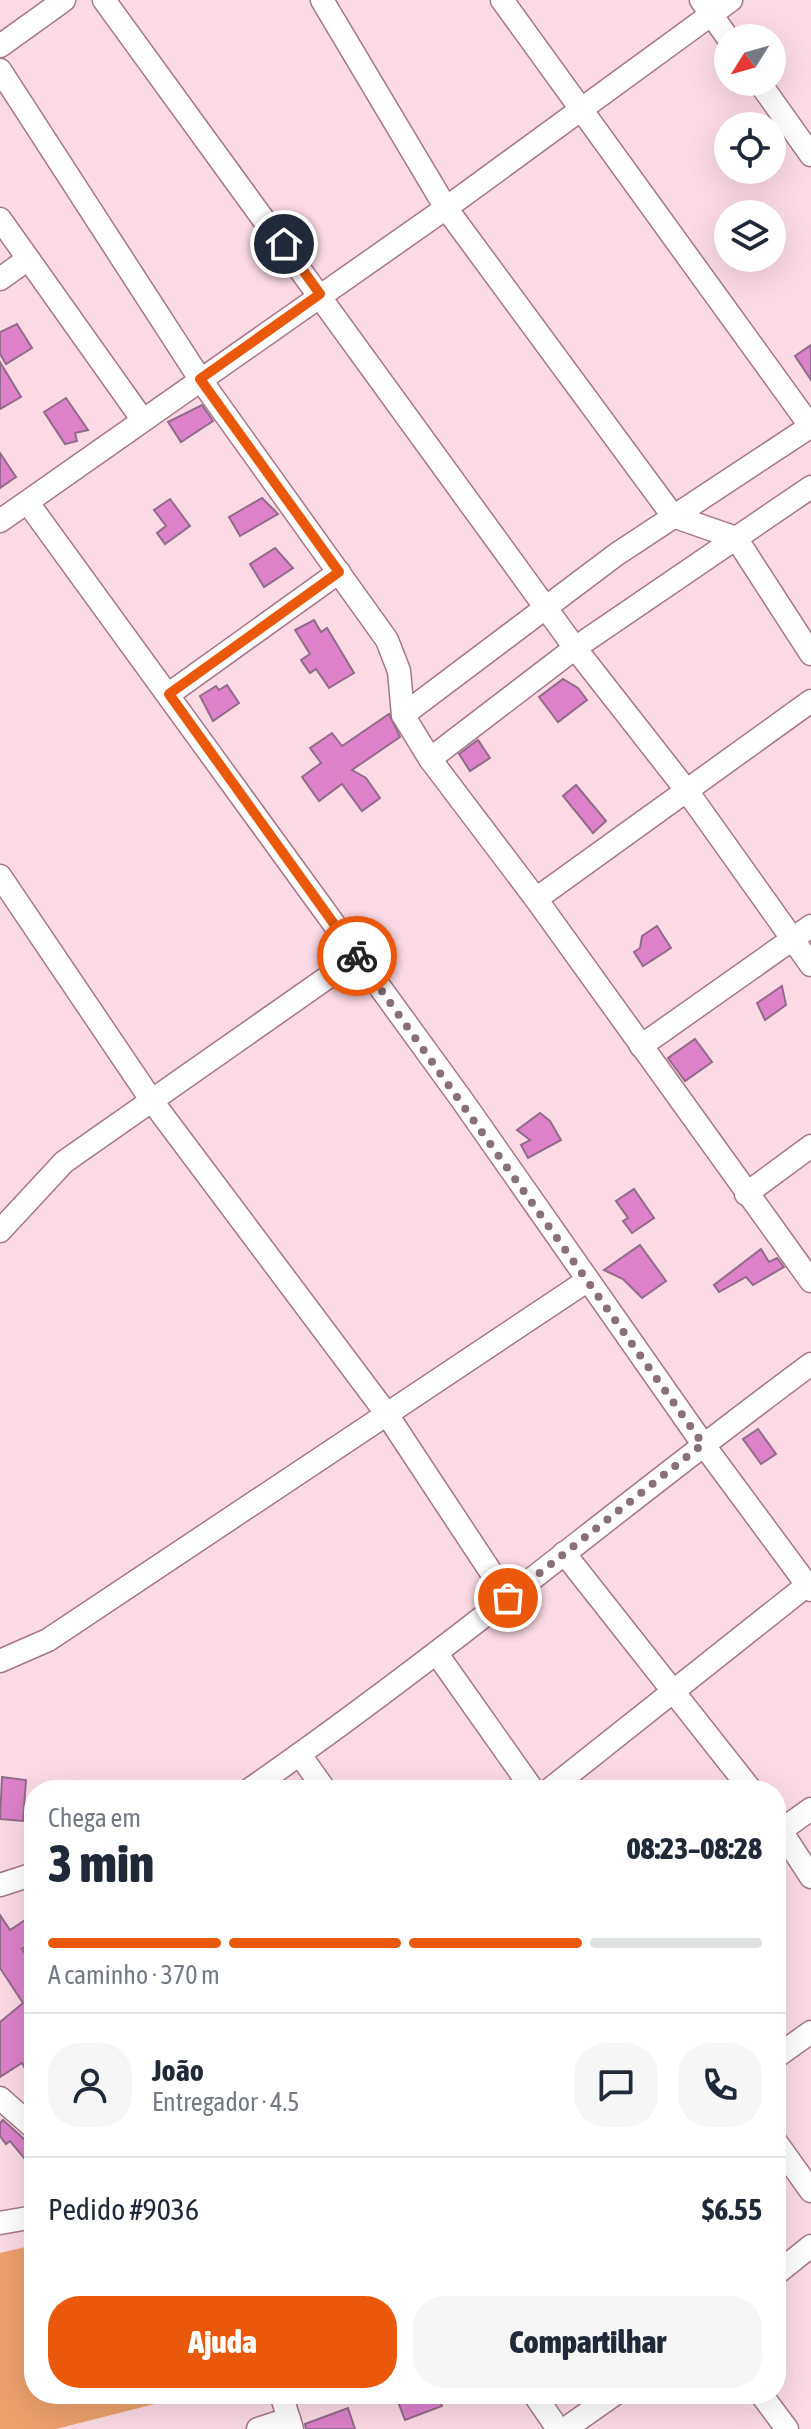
<!DOCTYPE html>
<html lang="pt">
<head>
<meta charset="utf-8">
<style>
	body { margin:0; font-family:"Asap Condensed",sans-serif; background:#f6f6f7; color:#1f2937; height:100vh; display:flex; flex-direction:column; font-size:30px; white-space:nowrap }
	* { box-sizing:border-box; margin:0 }
	p { font-size:26px; color:#747a83 }
	.icon { flex:none; width:44px; height:44px; fill:none; stroke:currentColor; stroke-width:2; stroke-linecap:round; stroke-linejoin:round }
	.map { position:relative; flex:1; overflow:hidden }
	.panel { position:absolute; left:24px; top:1780px; width:762px; height:624px; display:flex; flex-direction:column; background:#fff; border-radius:32px; box-shadow:0 8px 32px #0002 }
	.panel>* { flex:none }
	.needle { width:52px; rotate:233deg }
	.fabs { position:absolute; left:714px; top:24px; display:grid; gap:16px }
	.fabs a { display:grid; place-items:center; width:72px; height:72px; border-radius:50%; background:#fff; box-shadow:0 8px 32px #0002; font-size:40px }
	.pin { position:absolute; display:grid; place-items:center; width:68px; height:68px; color:#fff; margin:-34px; border:4px solid #fff; border-radius:50%; box-shadow:0 2px 8px #0007 }
	.courier { position:absolute; display:grid; place-items:center; width:80px; height:80px; margin:-40px; border:6px solid #ea580c; border-radius:50%; background:#fff; color:#222; box-shadow:0 2px 10px #0007 }
	.headline em { font-style:normal; font-weight:800 }
	.headline div { display:flex; flex-direction:column-reverse }
	.headline { display:flex; align-items:center; justify-content:space-between; height:136px; padding:0 24px }
	h1 { font-size:52px; font-weight:800; line-height:60px }
	.bar { display:grid; grid-template-columns:repeat(4,1fr); gap:12px 8px; align-content:center; height:96px; padding:0 24px }
	.bar i { height:10px; border-radius:6px; background:#e0e1e3 }
	.bar .selected { background:#ea580c }
	.bar p { grid-column:span 4 }
	.line { display:flex; align-items:center; gap:20px; padding:0 24px; border-top:2px solid #e0e1e3 }
	.line div { flex:1 }
	.round { display:grid; place-items:center; flex:none; width:84px; height:84px; border-radius:32px; background:#f6f6f7 }
	.button { display:flex; gap:16px; margin-top:auto; padding:16px 24px }
	.button a { flex:1; height:92px; border-radius:32px; background:#ea580c; color:#fff; font-size:32px; font-weight:800; line-height:92px; text-align:center }
	.button a+a { background:#f6f6f7; color:#1f2937 }
	.map>svg:first-child { display:block }
</style>
</head>
<body>
<div class="map">
<svg width="811" height="2429" viewBox="0 0 811 2429">
	<rect width="100%" height="100%" fill="#fbdae5"/>
	<path fill="#eca06c" d="M34,2245V2394H194L56,2429H0V2253Z"/>
	<g fill="#dc81ca" stroke="#926b89" stroke-width="2">
		<path d="M17,324L32,348L6,364L0,354V332Z"/>
		<path d="M811,345V380L795,356Z"/>
		<path d="M0,362L21,397L0,409Z"/>
		<path d="M66,398L88,430L75,433L77,441L65,444L44,412Z"/>
		<path d="M202,405L213,421L181,442L168,422Z"/>
		<path d="M0,453L16,477L0,488Z"/>
		<path d="M262,498L278,514L240,536L229,517Z"/>
		<path d="M170,499L190,526L165,544L157,533L166,526L154,510Z"/>
		<path d="M275,548L293,568L264,587L250,564Z"/>
		<path d="M314,620L321,632L327,628L354,673L329,688L316,669L310,673L301,660L310,654L295,630Z"/>
		<path d="M563,679L578,688L587,700L558,722L539,697Z"/>
		<path d="M227,685L239,703L213,721L200,696L216,686L219,690Z"/>
		<path d="M389,714L400,737L352,770L366,778L380,798L362,811L342,784L319,801L302,777L321,763L310,748L332,733L342,746Z"/>
		<path d="M478,740L490,758L470,771L459,754Z"/>
		<path d="M576,785L606,821L593,833L563,796Z"/>
		<path d="M657,926L671,948L643,966L634,952L640,948L642,936Z"/>
		<path d="M782,986L786,1005L765,1020L757,1003Z"/>
		<path d="M695,1039L712,1062L685,1081L668,1058Z"/>
		<path d="M540,1113L550,1121L561,1140L528,1158L521,1145L530,1140L517,1130Z"/>
		<path d="M634,1189L654,1218L632,1233L623,1221L628,1218L616,1201Z"/>
		<path d="M640,1245L666,1281L642,1298L623,1279L604,1270Z"/>
		<path d="M761,1249L769,1262L777,1258L784,1267L753,1285L746,1277L719,1292L714,1285Z"/>
		<path d="M758,1429L776,1454L761,1464L743,1439Z"/>
		<path d="M2,1777L26,1780L23,1821L0,1819Z"/>
		<path d="M34,1914V1941L22,1949L34,1967V2085L22,2063L0,2077V2022L23,2003L0,1968V1915L10,1930Z"/>
		<path d="M3,2120L34,2148V2170L10,2141L6,2144L0,2136V2123Z"/>
		<path d="M395,2394H437L442,2406L405,2420Z"/>
		<path d="M348,2408L355,2429H306L305,2424Z"/>
	</g>
	<g fill="none" stroke-linecap="round" stroke-linejoin="round">
		<g stroke="#a77689" stroke-width="25">
			<g id="minor">
				<path d="M104,0L575,648L687,791L811,965"/>
				<path d="M322,0L446,208L673,516L736,538L811,654"/>
				<path d="M502,0L811,427"/>
				<path d="M701,0L728,38"/>
				<path d="M0,46L64,0"/>
				<path d="M0,70L200,379L387,640L399,671L403,715L430,759L536,899L811,1281"/>
				<path d="M759,82L811,155"/>
				<path d="M0,219L142,419"/>
				<path d="M0,279L28,259"/>
				<path d="M28,503L462,1100L703,1444L811,1590"/>
				<path d="M0,521L446,208L731,0"/>
				<path d="M169,694L339,572"/>
				<path d="M403,715L617,554L811,426"/>
				<path d="M430,759L575,648L811,487"/>
				<path d="M0,876L152,1101L386,1413L508,1598"/>
				<path d="M536,899L811,701"/>
				<path d="M641,1046L811,926"/>
				<path d="M746,1194L811,1146"/>
				<path d="M0,1231L64,1162L358,956"/>
				<path d="M564,1553L751,1790"/>
				<path d="M437,1654L533,1790"/>
				<path d="M0,1661L48,1640L588,1280"/>
				<path d="M300,1755L325,1790"/>
				<path d="M249,1790C442,1656 622,1504 811,1364"/>
				<path d="M549,1790L811,1582"/>
				<path d="M776,1823L811,1877"/>
				<path d="M776,1834L811,1809"/>
				<path d="M0,1885L34,1874"/>
				<path d="M776,2057L811,2032"/>
				<path d="M0,2098L34,2128"/>
				<path d="M776,2142L811,2191"/>
				<path d="M0,2223L34,2217"/>
				<path d="M776,2274L811,2246"/>
				<path d="M281,2394L292,2429"/>
				<path d="M534,2394L558,2429"/>
				<path d="M761,2394L787,2429"/>
				<path d="M258,2429L289,2419"/>
				<path d="M565,2429L615,2394"/>
			</g>
		</g>
		<use href="#minor" stroke="#fff" stroke-width="22"/>
	</g>
	<g fill="none" stroke-linecap="round" stroke-linejoin="round">
		<path stroke="#886f78" stroke-width="8" stroke-dasharray="0 14.4" d="M357,956L703,1444L508,1598"/>
		<path stroke="#ea580c" stroke-width="10" d="M284,244L320,294L200,379L339,572L169,694L357,956"/>
	</g>
</svg>
<div class="fabs">
<a><svg class="needle" viewBox="-14 -14 28 28"><path d="M0-13l5 13h-10z" fill="#e53935"/><path d="M0 13l5-13h-10z" fill="#747a83"/></svg></a>
<a><svg class="icon" aria-label="locate" viewBox="0 0 24 24"><circle cx="12" cy="12" r="6"/><path d="M12 2v4M12 18v4M2 12h4M18 12h4"/></svg></a>
<a><svg class="icon" aria-label="layers" viewBox="0 0 24 24"><path d="M12 4l9 5-9 5-9-5zM3 14l9 5 9-5"/></svg></a>
</div>
<div class="pin" style="left:508px;top:1598px;background:#ea580c"><svg class="icon" aria-label="bag" viewBox="0 0 24 24"><path d="M5 8h14l-1 12H6zM9 8a3 3 0 0 1 6 0"/></svg></div>
<div class="pin" style="left:284px;top:244px;background:#1f2937"><svg class="icon" aria-label="home" viewBox="0 0 24 24"><path d="M3 11l9-7 9 7M6 9v11h12V9"/></svg></div>
<div class="courier" style="left:357px;top:956px"><svg class="icon" aria-label="bike" viewBox="0 0 24 24"><circle cx="6" cy="16" r="4"/><circle cx="18" cy="16" r="4"/><path d="M6 16l4-8h5l3 8M10 8l3 8H6M13 5h3"/></svg></div>
<section class="panel">
<div class="headline"><div><h1>3 min</h1><p>Chega em</p></div><em>08:23–08:28</em></div>
<div class="bar"><i class="selected"></i><i class="selected"></i><i class="selected"></i><i></i><p>A caminho · 370 m</p></div>
<div class="line" style="height:144px"><a class="round"><svg class="icon" aria-label="person" viewBox="0 0 24 24"><circle cx="12" cy="8" r="4"/><path d="M4 21q1-7 8-7t8 7"/></svg></a><div><b>João</b><p>Entregador · 4.5</p></div><a class="round"><svg class="icon" aria-label="chat" viewBox="0 0 24 24"><path d="M4 5h16v11H9l-5 4z"/></svg></a><a class="round"><svg class="icon" aria-label="phone" viewBox="0 0 24 24"><path d="M5 4h4l2 5-3 2q2 4 5 5l2-3 5 2v4C11 20 4 13 5 4z"/></svg></a></div>
<div class="line" style="height:104px"><div>Pedido #9036</div><b>$6.55</b></div>
<div class="button"><a>Ajuda</a><a>Compartilhar</a></div>
</section>
</div>
</body>
</html>
